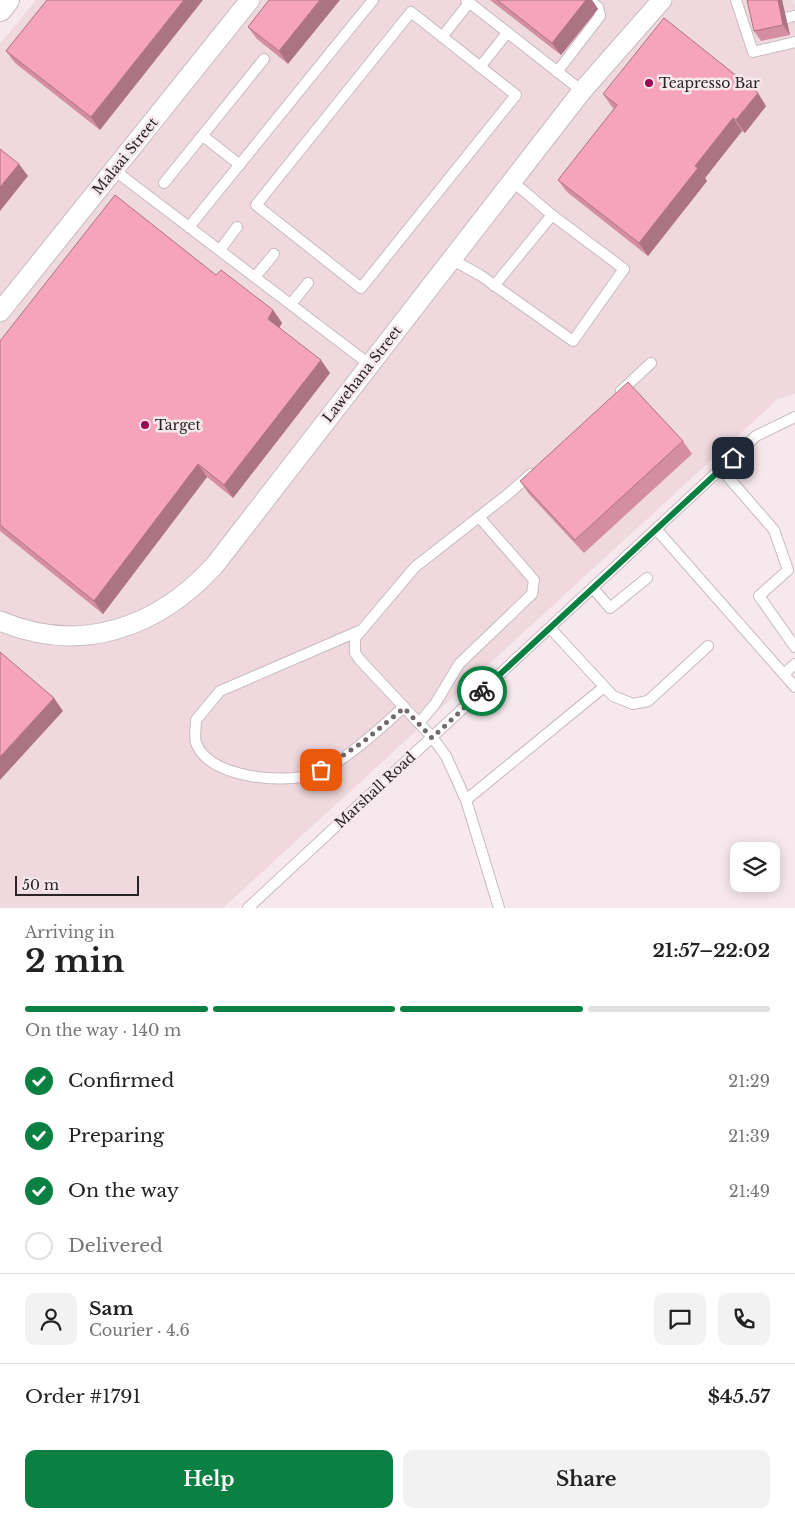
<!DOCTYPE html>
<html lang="en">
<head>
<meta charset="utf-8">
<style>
	body { margin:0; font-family:"Libre Baskerville",serif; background:#f2f2f2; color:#222; height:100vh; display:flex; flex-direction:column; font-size:19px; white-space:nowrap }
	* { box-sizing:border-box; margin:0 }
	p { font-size:16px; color:#767676 }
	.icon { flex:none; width:28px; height:28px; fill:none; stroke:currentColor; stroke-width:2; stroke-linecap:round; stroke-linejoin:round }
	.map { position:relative; height:908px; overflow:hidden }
	.drawer { display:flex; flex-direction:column; background:#fff; flex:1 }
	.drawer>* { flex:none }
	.buttons { position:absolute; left:730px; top:842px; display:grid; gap:10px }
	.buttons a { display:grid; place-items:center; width:50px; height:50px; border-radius:10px; background:#fff; box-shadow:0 2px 12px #0003; font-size:25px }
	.scale { position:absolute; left:15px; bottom:12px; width:124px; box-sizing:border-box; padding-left:5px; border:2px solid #292425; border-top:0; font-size:14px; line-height:18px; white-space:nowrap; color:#292425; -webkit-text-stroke:4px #f6e8ec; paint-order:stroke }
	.pin { position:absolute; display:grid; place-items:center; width:42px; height:42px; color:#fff; margin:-21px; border-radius:10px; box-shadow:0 2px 8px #0006 }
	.courier { position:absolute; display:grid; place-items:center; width:50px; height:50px; margin:-25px; border:4px solid #0b8043; border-radius:50%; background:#fff; color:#222; box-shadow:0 1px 6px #0007 }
	.summary em { font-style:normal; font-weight:800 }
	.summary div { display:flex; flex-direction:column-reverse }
	.summary { display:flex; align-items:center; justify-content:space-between; height:85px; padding:0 25px }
	h1 { font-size:32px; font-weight:800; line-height:38px }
	.bar { display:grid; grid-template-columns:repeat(4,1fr); gap:8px 5px; align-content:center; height:60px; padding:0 25px }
	.bar i { height:6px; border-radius:4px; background:#e0e0e0 }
	.bar .selected { background:#0b8043 }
	.bar p { grid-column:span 4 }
	.line { display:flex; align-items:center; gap:12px; padding:0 25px; border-top:1px solid #e0e0e0 }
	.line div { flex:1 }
	.round { display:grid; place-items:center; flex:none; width:52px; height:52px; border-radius:10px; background:#f2f2f2 }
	ol { padding:0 25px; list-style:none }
	li { display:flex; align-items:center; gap:15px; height:55px }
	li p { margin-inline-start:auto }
	li .icon { padding:5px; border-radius:50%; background:#0b8043; color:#fff; stroke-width:4 }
	li:last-child { color:#767676 }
	li i { width:28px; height:28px; border:2px solid #e0e0e0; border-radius:50% }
	.button { display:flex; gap:10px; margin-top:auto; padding:10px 25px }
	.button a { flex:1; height:58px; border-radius:10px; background:#0b8043; color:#fff; font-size:20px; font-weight:800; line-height:58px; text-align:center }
	.button a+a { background:#f2f2f2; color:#222 }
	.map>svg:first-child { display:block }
</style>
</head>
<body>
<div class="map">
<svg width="795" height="908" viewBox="0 0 795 908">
	<rect width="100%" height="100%" fill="#f6e8ec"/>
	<path fill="#efd9de" d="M36,0H793L795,5V394L778,399L223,908H0V44Z"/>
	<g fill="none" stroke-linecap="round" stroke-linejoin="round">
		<g stroke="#c8babe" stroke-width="12">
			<g id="service">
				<path d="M466,0L582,91"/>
				<path d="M736,0L753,52L795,42"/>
				<path d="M411,12L516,95L361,288L256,205Z"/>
				<path d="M786,18L795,16"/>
				<path d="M442,37L469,3"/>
				<path d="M480,67L507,33"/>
				<path d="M557,72L600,16L598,7L588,0"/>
				<path d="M203,136L240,165"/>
				<path d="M114,170L369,364"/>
				<path d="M164,183L264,59"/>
				<path d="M189,227L373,0"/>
				<path d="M220,250L237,227"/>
				<path d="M451,259L480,275L573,341L624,269L552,215L512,181"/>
				<path d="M255,277L274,254"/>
				<path d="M494,286L552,215"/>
				<path d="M291,304L308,283"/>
				<path d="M621,391L651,363"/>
				<path d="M721,469L774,530L788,570L759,596L795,647"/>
				<path d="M656,529L795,687"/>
				<path d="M593,588L610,608L647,578"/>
				<path d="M550,628L613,696L633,704L648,701L708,646"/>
				<path d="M359,631L220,691L196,720C196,727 194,737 196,743C209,777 277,783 307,776C338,769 380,728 404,707"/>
				<path d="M784,674L795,664"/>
				<path d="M419,723L435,704L459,664L532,594L534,580L479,517"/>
				<path d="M466,800L604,687"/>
				<path d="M248,908L756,436L795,417"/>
				<path d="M499,908L466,800L446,756L432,737L360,660L355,653V638L415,567L507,495L531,474"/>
			</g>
		</g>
		<g stroke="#c8babe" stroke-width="21">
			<g id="minor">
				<path d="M0,312L250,0"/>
				<path d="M0,621C80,655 157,628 214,566L582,91L662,0"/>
			</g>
		</g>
		<g stroke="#c8babe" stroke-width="26">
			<path id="tertiary" d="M0,9L7,0"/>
		</g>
		<use href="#service" stroke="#fff" stroke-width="10"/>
		<use href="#minor" stroke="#fff" stroke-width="19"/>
		<use href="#tertiary" stroke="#fff" stroke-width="24"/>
	</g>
	<g fill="#d48da2">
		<path d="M47,0L100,130L15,63L6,51Z"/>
		<path d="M269,0L288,64L257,39L248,27Z"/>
		<path d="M490,0H592L598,9L561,55Z"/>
		<path d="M782,0L790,35L761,41L754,31Z"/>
		<path d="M603,94L766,106L745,133L742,131L705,178L707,181L648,256L567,192L558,180L614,109L612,107Z"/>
		<path d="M216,275L273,310L282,323L279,328L330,373L233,498L207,477L103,614L0,531V341Z"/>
		<path d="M683,441L692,454L584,553L529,494L520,481Z"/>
	</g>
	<g fill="#ac7384">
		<path d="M184,0H203L100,130L91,117Z"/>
		<path d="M320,0H340L288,64L279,51Z"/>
		<path d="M586,0H592L598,9L561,55L552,43Z"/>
		<path d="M778,0H782L790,35L783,25Z"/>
		<path d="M758,93L766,106L745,133L736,120Z"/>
		<path d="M733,118L742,131L705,178L707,181L648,256L639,243L695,166Z"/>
		<path d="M19,164L28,176L0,211V187Z"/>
		<path d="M273,310L282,323L277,332L268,319Z"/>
		<path d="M321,360L330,373L233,498L224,485Z"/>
		<path d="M198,464L207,477L103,614L94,601Z"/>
		<path d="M54,698L63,711L0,780V757Z"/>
	</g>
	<g fill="#f6a4bc" stroke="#ac7384">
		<path d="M47,0H184L91,117L6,51Z"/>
		<path d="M269,0H320L279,51L248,27Z"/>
		<path d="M497,0H586L552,43Z"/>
		<path d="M747,0H778L783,25L754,31Z"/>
		<path d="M664,18L758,93L736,120L733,118L695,166L698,168L639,243L558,180L617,105L603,94Z"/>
		<path d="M0,149L19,164L0,187Z"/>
		<path d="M115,195L216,275L221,270L273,310L268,319L321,360L224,485L198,464L94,601L0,525V341Z"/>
		<path d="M628,382L683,441L575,540L520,481Z"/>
		<path d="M0,652L54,698L0,757Z"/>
	</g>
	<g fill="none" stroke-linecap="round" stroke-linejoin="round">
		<path stroke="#71696b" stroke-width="5" stroke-dasharray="0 9" d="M321,770L363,742L404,708L432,738L482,691"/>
		<path stroke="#0b8043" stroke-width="6" d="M482,691L733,458"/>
	</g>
	<g fill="#9d0651" stroke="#f6e8ec" stroke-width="2">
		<circle cx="649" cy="83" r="5"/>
		<circle cx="145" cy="425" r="5"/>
	</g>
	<g text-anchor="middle" stroke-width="5" stroke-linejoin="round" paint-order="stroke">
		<g font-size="14" fill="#292425" stroke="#f6e8ec" text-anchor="start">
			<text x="659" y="88">Teapresso Bar</text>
			<text x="155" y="430">Target</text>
		</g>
		<g font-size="14" fill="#292425" stroke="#f6e8ec">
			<text transform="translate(125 156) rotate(-51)" y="5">Malaai Street</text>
			<text transform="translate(362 374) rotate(-52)" y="5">Lawehana Street</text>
			<text transform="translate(375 790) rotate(-43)" y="5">Marshall Road</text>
		</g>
	</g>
</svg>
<div class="buttons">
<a><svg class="icon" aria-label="layers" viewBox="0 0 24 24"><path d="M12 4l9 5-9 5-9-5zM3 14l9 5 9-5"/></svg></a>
</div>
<div class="scale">50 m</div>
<div class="pin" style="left:321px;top:770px;background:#ea580c"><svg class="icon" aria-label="bag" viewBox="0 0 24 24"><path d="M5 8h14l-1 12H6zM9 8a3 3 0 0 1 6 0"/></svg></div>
<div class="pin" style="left:733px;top:458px;background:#1f2937"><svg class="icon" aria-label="home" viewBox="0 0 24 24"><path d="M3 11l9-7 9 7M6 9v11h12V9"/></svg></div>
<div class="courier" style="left:482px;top:691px"><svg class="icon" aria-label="bike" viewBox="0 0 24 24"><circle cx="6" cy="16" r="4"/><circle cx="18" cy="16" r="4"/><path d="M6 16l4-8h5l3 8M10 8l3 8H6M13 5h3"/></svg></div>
</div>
<section class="drawer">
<div class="summary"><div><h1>2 min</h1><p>Arriving in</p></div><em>21:57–22:02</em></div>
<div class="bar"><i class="selected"></i><i class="selected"></i><i class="selected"></i><i></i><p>On the way · 140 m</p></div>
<ol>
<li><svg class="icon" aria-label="check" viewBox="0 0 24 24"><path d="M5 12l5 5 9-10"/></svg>Confirmed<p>21:29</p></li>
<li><svg class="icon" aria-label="check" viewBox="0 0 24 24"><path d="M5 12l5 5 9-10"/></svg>Preparing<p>21:39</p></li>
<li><svg class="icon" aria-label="check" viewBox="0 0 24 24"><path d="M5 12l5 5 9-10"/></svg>On the way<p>21:49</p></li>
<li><i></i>Delivered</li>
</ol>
<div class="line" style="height:90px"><a class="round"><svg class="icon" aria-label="person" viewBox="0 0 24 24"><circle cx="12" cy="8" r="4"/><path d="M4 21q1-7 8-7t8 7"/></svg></a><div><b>Sam</b><p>Courier · 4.6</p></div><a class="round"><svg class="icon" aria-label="chat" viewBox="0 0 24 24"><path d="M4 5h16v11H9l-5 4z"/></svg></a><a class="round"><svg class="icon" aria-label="phone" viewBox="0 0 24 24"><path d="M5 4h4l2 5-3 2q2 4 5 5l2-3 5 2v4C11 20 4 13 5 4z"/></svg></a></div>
<div class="line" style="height:65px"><div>Order #1791</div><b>$45.57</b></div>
<div class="button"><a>Help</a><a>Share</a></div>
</section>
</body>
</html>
